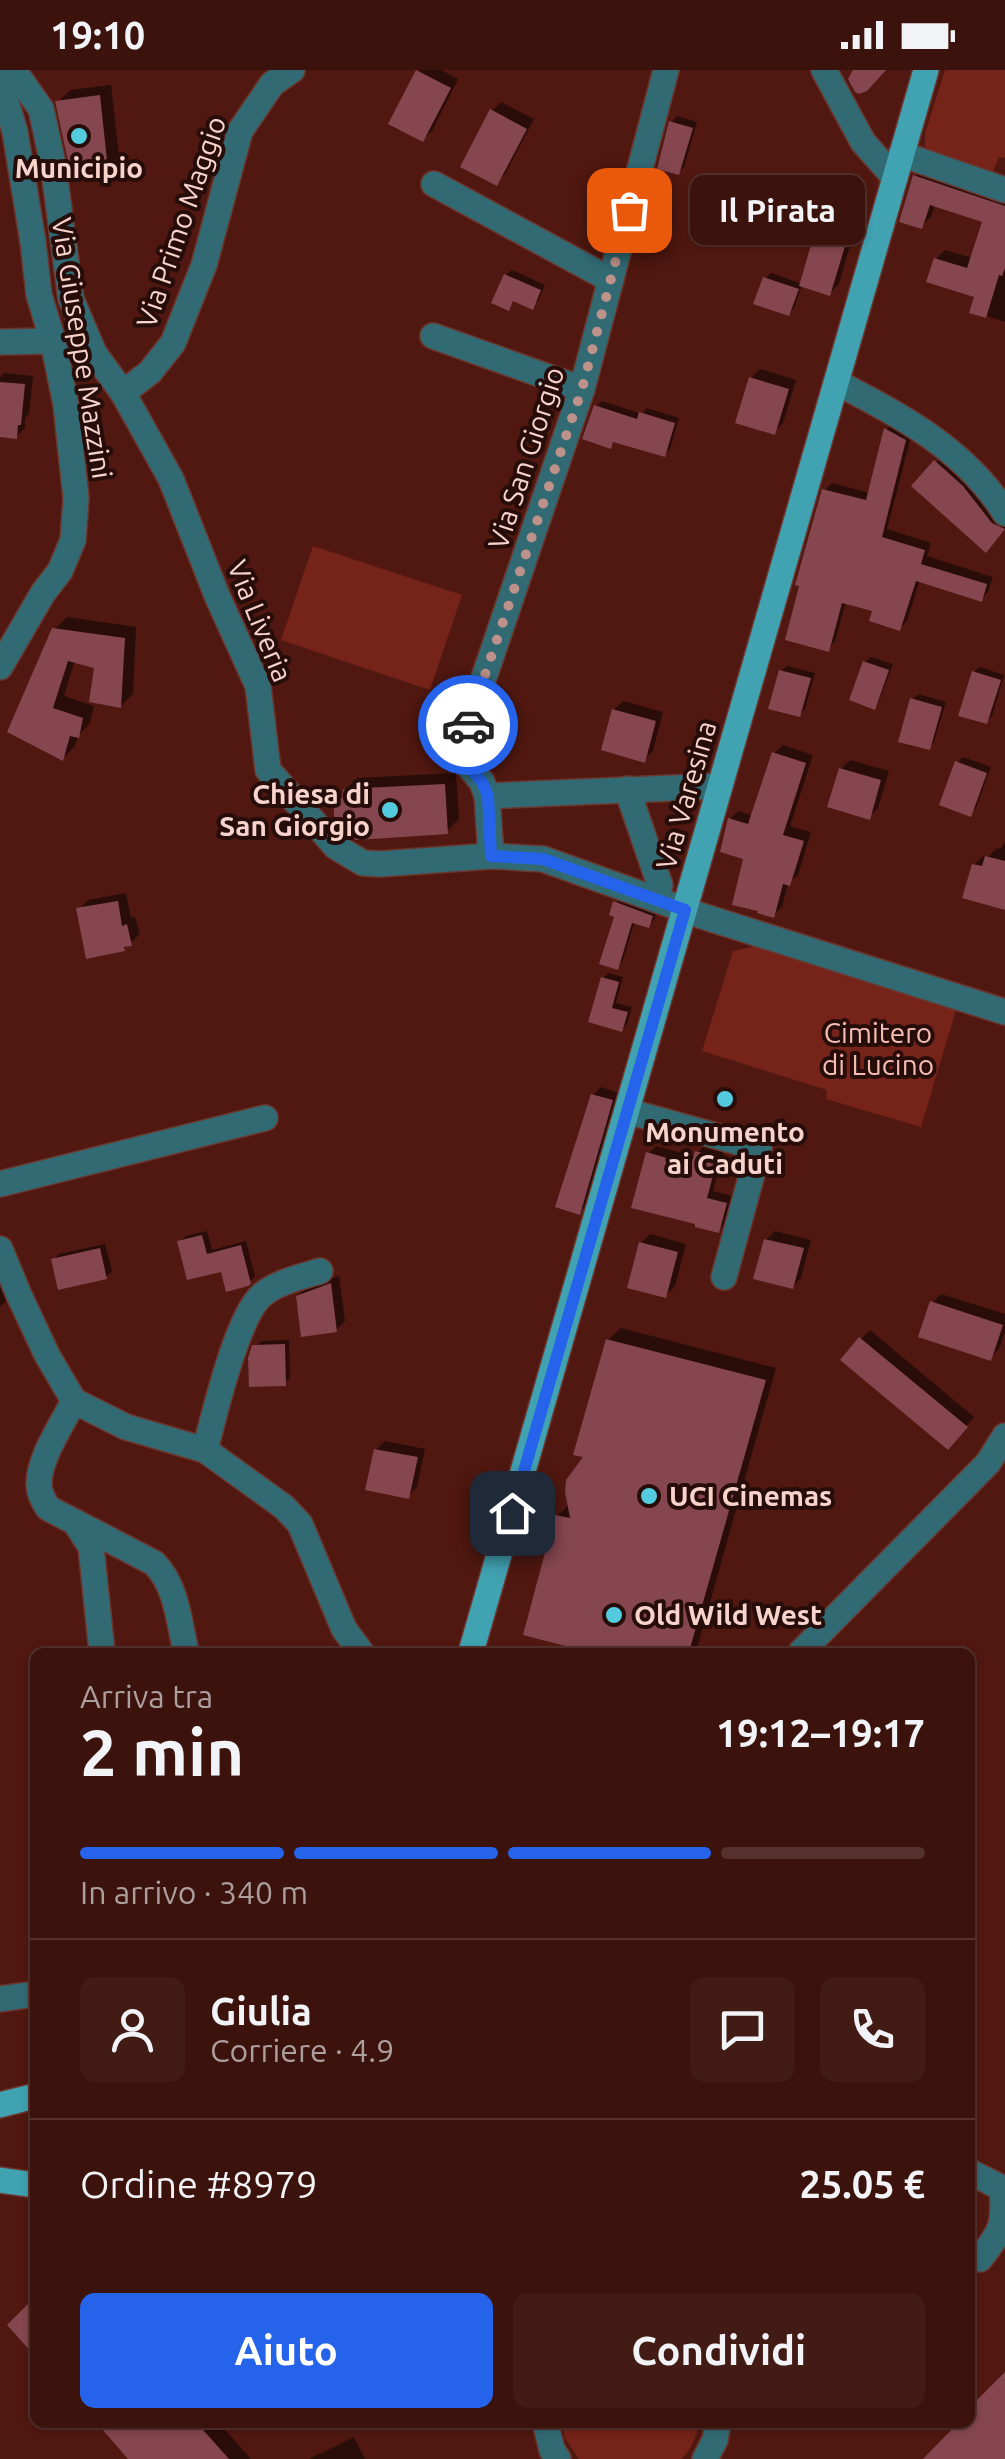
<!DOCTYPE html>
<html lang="it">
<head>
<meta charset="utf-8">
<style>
	body { margin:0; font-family:Ubuntu,sans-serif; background:#431b15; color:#f1f3f6; height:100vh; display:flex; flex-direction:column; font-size:38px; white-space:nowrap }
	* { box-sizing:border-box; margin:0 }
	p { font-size:32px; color:#ac9e9d }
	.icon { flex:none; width:55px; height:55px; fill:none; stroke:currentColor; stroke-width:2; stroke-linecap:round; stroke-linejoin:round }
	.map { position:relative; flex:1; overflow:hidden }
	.drawer { position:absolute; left:30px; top:1578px; width:945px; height:780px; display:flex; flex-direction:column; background:#3c120c; border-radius:15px; box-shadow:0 2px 8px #0004,0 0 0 2px #55322d }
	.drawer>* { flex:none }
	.pin { position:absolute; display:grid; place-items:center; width:85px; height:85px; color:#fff; margin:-42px; border-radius:20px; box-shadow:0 5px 15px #0006 }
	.courier { position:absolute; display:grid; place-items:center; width:100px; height:100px; margin:-50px; border:8px solid #2563eb; border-radius:50%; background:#fff; color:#222; box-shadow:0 2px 12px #0007 }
	.bubble { position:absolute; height:70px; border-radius:15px; background:#3c120c; box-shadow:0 2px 8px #0004,0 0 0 2px #55322d; font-size:32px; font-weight:700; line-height:70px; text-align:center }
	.headline em { font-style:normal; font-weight:700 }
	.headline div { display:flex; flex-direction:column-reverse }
	.headline { display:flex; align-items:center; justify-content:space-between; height:170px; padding:0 50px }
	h1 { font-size:65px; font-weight:700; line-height:75px }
	.bar { display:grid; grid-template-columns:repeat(4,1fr); gap:15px 10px; align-content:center; height:120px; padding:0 50px }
	.bar i { height:12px; border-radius:8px; background:#55322d }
	.bar .selected { background:#2563eb }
	.bar p { grid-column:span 4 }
	.line { display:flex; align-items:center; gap:25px; padding:0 50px; border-top:2px solid #55322d }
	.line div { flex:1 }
	.round { display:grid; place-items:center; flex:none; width:105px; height:105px; border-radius:15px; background:#431b15 }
	.primary-button { display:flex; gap:20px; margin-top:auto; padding:20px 50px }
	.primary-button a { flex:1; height:115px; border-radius:15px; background:#2563eb; color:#fff; font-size:40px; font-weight:700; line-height:115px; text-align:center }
	.primary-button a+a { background:#431b15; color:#f1f3f6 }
	.status { display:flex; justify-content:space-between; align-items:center; height:70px; padding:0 50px; background:#3c120c; direction:ltr }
	.status svg { height:28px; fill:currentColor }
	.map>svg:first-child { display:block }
</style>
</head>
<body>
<div class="status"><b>19:10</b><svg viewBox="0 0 49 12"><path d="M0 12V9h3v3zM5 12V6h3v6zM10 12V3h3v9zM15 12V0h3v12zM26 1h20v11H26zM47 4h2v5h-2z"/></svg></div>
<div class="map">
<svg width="1005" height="2389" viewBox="0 0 1005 2389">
	<rect width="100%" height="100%" fill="#501810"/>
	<g fill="#762319">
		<path d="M945,0H1005V88L999,87L992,104L925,78V63Z"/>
		<path d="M313,476L462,525L430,620L281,570Z"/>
		<path d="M756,876L957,937L921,1057L826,1029L827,1020L702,981L733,881Z"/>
		<path d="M562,2353V2352L699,2353C697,2366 691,2380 681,2389H579L565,2368Z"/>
	</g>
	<g fill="#0007">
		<path d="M419,0H441L458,9L432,61L423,69Z"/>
		<path d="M111,15L119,86L107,98L58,32L70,20Z"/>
		<path d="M501,32L534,49L505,104L496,113L492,41Z"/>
		<path d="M677,46L697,52L684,97L679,102L672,52Z"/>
		<path d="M924,97L1005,125V252L972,241L977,225L936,189L945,180L973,188L985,150L935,134L931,147L921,156L915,107Z"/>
		<path d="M836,119L864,128L839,214L830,223L802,215L794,238L788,244L765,208L771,203L802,214L827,128Z"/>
		<path d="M512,200L545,215L538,231L532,237L515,229L508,238L506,205Z"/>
		<path d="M760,299L796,310L783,353L774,362L751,308Z"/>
		<path d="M4,303L33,306L29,344L25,348V358L16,367L0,365V307Z"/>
		<path d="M602,331L642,344L647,338L679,348L670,379L665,384L616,370L610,376L596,336Z"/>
		<path d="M894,352L912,363L887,459L931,473L927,486L993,507L988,522L981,529L920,510L907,551L900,558L875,540L846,532L835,571L828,579L825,420L832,413L870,423L887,359Z"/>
		<path d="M945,383L1005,447V459L986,479L915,415Z"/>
		<path d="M67,547L136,557L133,624L121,636L96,596L75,590L64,626L94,636L90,653L78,666L75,676L63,688L10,661L55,559Z"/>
		<path d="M871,587L893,594L879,631L874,637L865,592Z"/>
		<path d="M787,596L815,603L805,639L800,644L781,601Z"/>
		<path d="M980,597L1004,605L992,646L986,652L974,602Z"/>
		<path d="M451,612L466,616L450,662L449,676L444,682L445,617Z"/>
		<path d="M918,624L946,632L934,672L929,678L912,630Z"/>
		<path d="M623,631L663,642L653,681L644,690L614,640Z"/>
		<path d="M783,675L813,685L790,756L811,762L798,805L788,813L782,837L773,845L730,749L738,741L754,746L774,683Z"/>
		<path d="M963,687L991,697L976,738L970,744L958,692Z"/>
		<path d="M850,690L889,701L878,738L869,747L841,699Z"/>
		<path d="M456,703L459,749L447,761L345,726V721L357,708Z"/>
		<path d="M1005,772V834L974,795L983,786L988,787L997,778L1000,779Z"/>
		<path d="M126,823L131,848L135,847L140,864L124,879L79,839L88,830Z"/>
		<path d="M621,827L657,840L654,850L648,855L635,851L622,892L617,897L616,833Z"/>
		<path d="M609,903L623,907L616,933L632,937L627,954L622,959L592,951L603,908Z"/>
		<path d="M601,1017L619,1023L587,1134L579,1142L593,1025Z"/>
		<path d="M705,1075L724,1080L713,1121L733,1126L726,1153L718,1160L649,1083L656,1076L696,1087L697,1083Z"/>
		<path d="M207,1161L212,1180L246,1171L255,1206L247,1214L180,1172L186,1166Z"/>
		<path d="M775,1161L811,1170L801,1208L792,1217L766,1170Z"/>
		<path d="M650,1164L686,1174L675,1216L666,1225L641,1173Z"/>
		<path d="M105,1174L112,1201L106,1207L54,1190L59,1184Z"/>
		<path d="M339,1206L345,1251L336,1260L298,1226L307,1217Z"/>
		<path d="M0,1216L6,1231L0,1237Z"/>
		<path d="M941,1224L1005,1244V1262L999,1279L990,1288L932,1233Z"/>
		<path d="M621,1258L776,1298L696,1582H599L526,1563L557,1446L570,1434L587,1386L608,1270Z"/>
		<path d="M870,1260L974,1347L957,1367L861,1269Z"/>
		<path d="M289,1270L290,1308L285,1313L255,1277L261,1271Z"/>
		<path d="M385,1371L425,1379L417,1417L408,1426L376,1380Z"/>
		<path d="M98,2352H218L251,2389H130Z"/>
		<path d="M354,2367L365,2389H309Z"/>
	</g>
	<g fill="#854650">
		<path d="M416,0L451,18L423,72L388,54Z"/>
		<path d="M853,0H886L867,21L859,24L855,22L848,9Z"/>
		<path d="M100,25L108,100L71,105L55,31Z"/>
		<path d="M490,39L527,59L497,116L460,97Z"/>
		<path d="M669,51L693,58L679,105L657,99Z"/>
		<path d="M913,105L1005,136V198L1002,206L999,205L986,248L969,243L974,227L926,212L934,188L967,198L982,152L930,135L922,159L899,152Z"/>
		<path d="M825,127L857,136L830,226L799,216Z"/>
		<path d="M504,204L541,220L533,240L513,231L509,241L491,233Z"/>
		<path d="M763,207L799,219L789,246L753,234Z"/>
		<path d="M749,307L789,319L775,365L735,353Z"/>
		<path d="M0,312L25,314L21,355H18L17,369L0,367Z"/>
		<path d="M594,335L637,349L639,342L675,353L665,387L613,372L611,379L582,369Z"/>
		<path d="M884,358L906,370L882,467L925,480L921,494L987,514L982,532L916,511L900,561L869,551L872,541L842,533L829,582L785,570L799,516L795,515L822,419L866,430Z"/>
		<path d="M934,390L963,416L992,453L1005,459L986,483L911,416Z"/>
		<path d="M52,558L125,568L121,638L89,632L94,598L68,591L53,638L83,648L79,668L70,666L63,691L7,662Z"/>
		<path d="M863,591L889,600L875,640L849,630Z"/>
		<path d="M779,600L811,608L800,647L768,639Z"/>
		<path d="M972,601L1001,610L987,654L958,646Z"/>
		<path d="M443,616L462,622L446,670L445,685L425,679Z"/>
		<path d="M910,628L942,637L930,680L898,672Z"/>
		<path d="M612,639L656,651L645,693L601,680Z"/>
		<path d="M772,682L806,693L783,765L804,771L790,816L783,814L774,848L757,843L758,841L732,835L743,789L720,782L728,748L748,754Z"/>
		<path d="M955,691L987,703L971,747L939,735Z"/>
		<path d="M839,698L881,710L870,750L827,737Z"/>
		<path d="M445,714L448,764L356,770L351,767L350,757L341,755L334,746V733L342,728L343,719Z"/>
		<path d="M985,786L1005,791V840L962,828L972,794L982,796Z"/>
		<path d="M118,831L122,856L127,854L132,876L124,877L125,881L86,889L76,838Z"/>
		<path d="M613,831L653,846L649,858L632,853L618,900L599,894L614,847L609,845Z"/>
		<path d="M601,907L619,912L612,938L628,942L622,962L588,952Z"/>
		<path d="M591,1024L613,1030L580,1145L555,1137Z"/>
		<path d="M695,1081L718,1087L707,1128L727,1133L719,1163L695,1157V1154L631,1138L646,1082L691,1095Z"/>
		<path d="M202,1165L207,1184L241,1175L251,1214L248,1216L226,1222L221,1202L187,1210L177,1171Z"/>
		<path d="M764,1169L804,1178L793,1219L753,1209Z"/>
		<path d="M639,1172L678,1182L666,1228L627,1218Z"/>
		<path d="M100,1178L107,1209L58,1220L51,1189Z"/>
		<path d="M331,1213L337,1262L301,1267L296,1226Z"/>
		<path d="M930,1231L1003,1255L991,1291L918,1267Z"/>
		<path d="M859,1267L968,1357L948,1380L840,1290Z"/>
		<path d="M606,1269L766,1310L689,1582H589L523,1565L555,1445L570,1448L565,1422L566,1410L583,1387L573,1385Z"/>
		<path d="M285,1274L286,1316L249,1317L248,1288L252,1275Z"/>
		<path d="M374,1379L418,1387L409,1429L365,1420Z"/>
		<path d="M35,2227V2286L7,2255Z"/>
		<path d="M1005,2302V2389H923L959,2352H970L973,2334Z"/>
		<path d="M96,2352H196L229,2389H128Z"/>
	</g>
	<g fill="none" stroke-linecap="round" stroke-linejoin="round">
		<g stroke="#6b362e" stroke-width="28">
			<g id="minor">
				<path d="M824,0L863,72L895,108"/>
				<path d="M15,2L41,39L53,94L71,229L94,283L123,323L171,409L218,528L258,616L268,700L336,777L363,793L380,794L491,786L543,789L702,846L1005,942"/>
				<path d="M0,11L15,62L33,172L39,225L53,271L66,335L76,428L73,470L60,501L43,523L0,597"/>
				<path d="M901,84L1005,120"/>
				<path d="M434,114L611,210"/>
				<path d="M433,266L582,319"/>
				<path d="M0,272L53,271"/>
				<path d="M836,312C901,346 965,379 1005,443"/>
				<path d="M123,323L150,302L173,273L204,195L240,61L272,14L292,0"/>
				<path d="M627,719L660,815"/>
				<path d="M487,726L720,716"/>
				<path d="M491,786L487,726L482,712L461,687V675L582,319L666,0"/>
				<path d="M627,1041L759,1078L724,1207"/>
				<path d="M0,1114L265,1048"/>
				<path d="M0,1179L19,1225L47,1285L74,1331L126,1357L205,1380L284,1437L300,1454L344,1559L361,1582"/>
				<path d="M74,1331C62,1354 38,1390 39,1415C39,1424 44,1431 48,1438L154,1493C177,1516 179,1552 186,1582"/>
				<path d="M205,1380C214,1346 237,1246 262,1225C277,1212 301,1207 320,1201"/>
				<path d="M75,1452L91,1477L102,1582"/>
				<path d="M801,1582L988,1393L1005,1366"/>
				<path d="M0,1929L35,1924"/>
				<path d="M970,2102L1002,2118"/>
				<path d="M980,2189C1002,2160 1005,2155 1002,2118L1005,2119"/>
				<path d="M545,2352L552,2380L558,2389"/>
				<path d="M705,2389L715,2370L718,2352"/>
			</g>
		</g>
		<g stroke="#6b362e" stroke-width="28">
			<g id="major">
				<path d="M471,1582L926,0"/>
				<path d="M0,2035L35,2026"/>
				<path d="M0,2110L35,2115"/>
			</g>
		</g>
		<use href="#minor" stroke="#326a74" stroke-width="25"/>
		<use href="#major" stroke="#41a2b2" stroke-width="25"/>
	</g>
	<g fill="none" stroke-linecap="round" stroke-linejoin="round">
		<path stroke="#bd928a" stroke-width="10" stroke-dasharray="0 18" d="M468,655L582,319L629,140"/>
		<path stroke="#2563eb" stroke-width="12" d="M468,655L461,675V687L482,712L488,726L491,786L543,789L685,840L512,1443"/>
	</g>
	<g fill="#54cade" stroke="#260d09" stroke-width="4">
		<circle cx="79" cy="66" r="10"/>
		<circle cx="390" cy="740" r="10"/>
		<circle cx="725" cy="1029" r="10"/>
		<circle cx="649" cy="1426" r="10"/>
		<circle cx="614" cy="1545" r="10"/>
	</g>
	<g text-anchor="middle" stroke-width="8" stroke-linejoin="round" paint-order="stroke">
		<g font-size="28" font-weight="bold" fill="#f8d3cc" stroke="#260d09">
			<text x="79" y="108">Municipio</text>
			<text x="370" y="734" text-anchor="end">Chiesa di<tspan x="370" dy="32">San Giorgio</tspan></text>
			<text x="725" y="1072">Monumento<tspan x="725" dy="32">ai Caduti</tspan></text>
			<text x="669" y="1436" text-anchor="start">UCI Cinemas</text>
			<text x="634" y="1555" text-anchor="start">Old Wild West</text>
		</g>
		<g font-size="28" fill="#f8d3cc" stroke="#260d09">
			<text transform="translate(181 152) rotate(-71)" y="10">Via Primo Maggio</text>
			<text transform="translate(82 278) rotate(81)" y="10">Via Giuseppe Mazzini</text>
			<text transform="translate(526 388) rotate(-72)" y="10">Via San Giorgio</text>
			<text transform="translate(260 551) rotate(68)" y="10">Via Liveria</text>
			<text transform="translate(686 725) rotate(-74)" y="10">Via Varesina</text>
		</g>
		<g font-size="28" fill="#f4bcb2" stroke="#260d09">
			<text x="878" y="973">Cimitero<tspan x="878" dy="32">di Lucino</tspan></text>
		</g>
	</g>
</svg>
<div class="pin" style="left:629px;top:140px;background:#ea580c"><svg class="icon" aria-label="bag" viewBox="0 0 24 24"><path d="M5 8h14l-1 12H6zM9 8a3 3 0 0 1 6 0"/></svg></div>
<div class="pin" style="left:512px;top:1443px;background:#1f2937"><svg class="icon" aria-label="home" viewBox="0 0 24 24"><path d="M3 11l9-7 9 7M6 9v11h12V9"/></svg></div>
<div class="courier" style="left:468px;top:655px"><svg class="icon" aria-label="car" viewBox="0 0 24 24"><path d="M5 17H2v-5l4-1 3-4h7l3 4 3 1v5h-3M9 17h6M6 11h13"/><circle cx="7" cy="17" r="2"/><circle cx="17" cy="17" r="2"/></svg></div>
<div class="bubble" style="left:690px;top:105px;width:175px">Il Pirata</div>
<section class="drawer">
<div class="headline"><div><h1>2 min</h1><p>Arriva tra</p></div><em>19:12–19:17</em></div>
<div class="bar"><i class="selected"></i><i class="selected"></i><i class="selected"></i><i></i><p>In arrivo · 340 m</p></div>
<div class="line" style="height:180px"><a class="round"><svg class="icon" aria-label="person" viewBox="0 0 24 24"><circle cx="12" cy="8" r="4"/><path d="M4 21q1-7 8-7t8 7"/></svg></a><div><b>Giulia</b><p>Corriere · 4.9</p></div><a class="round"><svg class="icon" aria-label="chat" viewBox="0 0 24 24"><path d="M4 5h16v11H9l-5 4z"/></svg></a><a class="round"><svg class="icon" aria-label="phone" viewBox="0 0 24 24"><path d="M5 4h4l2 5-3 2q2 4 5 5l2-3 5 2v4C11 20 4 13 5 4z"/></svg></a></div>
<div class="line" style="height:130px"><div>Ordine #8979</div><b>25.05 €</b></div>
<div class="primary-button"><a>Aiuto</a><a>Condividi</a></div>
</section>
</div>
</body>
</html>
